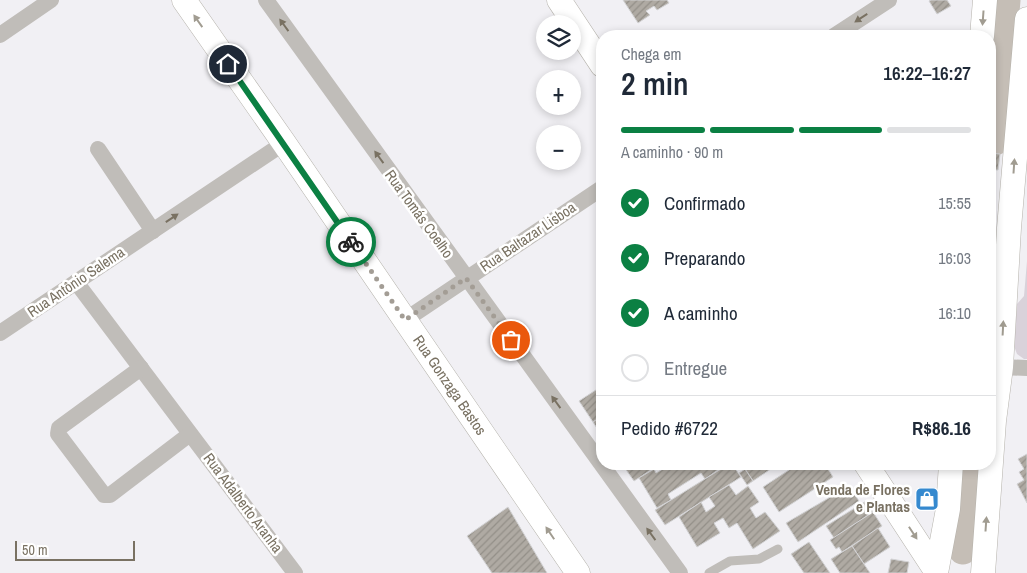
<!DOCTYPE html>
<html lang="pt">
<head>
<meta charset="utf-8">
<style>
	body { margin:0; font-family:"Archivo Narrow",sans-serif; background:#f2f2f3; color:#1f2937; height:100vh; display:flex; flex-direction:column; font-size:19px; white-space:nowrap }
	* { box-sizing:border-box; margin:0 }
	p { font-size:16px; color:#747a83 }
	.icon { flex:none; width:28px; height:28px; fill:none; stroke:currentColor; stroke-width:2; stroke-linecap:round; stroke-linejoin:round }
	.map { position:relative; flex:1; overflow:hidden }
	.details { position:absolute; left:596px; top:30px; width:400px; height:440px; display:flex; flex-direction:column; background:#fff; border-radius:20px; box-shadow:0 2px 8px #0003 }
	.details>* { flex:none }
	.tools { position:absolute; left:536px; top:15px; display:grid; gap:10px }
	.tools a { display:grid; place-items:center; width:45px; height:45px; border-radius:50%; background:#fff; box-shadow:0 2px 8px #0003; font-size:25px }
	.scale { position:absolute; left:15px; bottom:12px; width:120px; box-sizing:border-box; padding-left:5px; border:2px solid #797162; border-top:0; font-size:14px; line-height:18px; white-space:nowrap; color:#797162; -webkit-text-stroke:4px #fff; paint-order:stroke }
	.pin { position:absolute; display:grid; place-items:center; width:42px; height:42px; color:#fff; margin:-21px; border:2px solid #fff; border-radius:50%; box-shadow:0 1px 5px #0007 }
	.courier { position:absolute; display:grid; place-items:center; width:50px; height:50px; margin:-25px; border:4px solid #0b8043; border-radius:50%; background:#fff; color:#222; box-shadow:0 1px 6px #0007 }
	.overview em { font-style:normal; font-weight:600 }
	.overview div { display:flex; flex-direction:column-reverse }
	.overview { display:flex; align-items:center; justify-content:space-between; height:85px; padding:0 25px }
	h1 { font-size:32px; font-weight:600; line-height:38px }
	.bar { display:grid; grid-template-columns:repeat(4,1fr); gap:8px 5px; align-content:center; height:60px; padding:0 25px }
	.bar i { height:6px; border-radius:4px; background:#e0e1e3 }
	.bar .on { background:#0b8043 }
	.bar p { grid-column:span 4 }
	.line { display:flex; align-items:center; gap:12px; padding:0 25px; border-top:1px solid #e0e1e3 }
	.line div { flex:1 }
	ol { padding:0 25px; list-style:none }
	li { display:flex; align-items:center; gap:15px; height:55px }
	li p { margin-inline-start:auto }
	li .icon { padding:5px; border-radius:50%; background:#0b8043; color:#fff; stroke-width:4 }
	li:last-child { color:#747a83 }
	li i { width:28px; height:28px; border:2px solid #e0e1e3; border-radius:50% }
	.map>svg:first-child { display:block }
</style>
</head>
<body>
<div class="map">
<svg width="1027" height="573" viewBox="0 0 1027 573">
	<defs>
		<pattern id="building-hatch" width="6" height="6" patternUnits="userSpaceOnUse" patternTransform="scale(1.25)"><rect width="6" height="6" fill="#afaaa3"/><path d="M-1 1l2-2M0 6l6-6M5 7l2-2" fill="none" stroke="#938f88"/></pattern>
	</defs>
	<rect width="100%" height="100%" fill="#f1f0f4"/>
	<path fill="#d9d2da" d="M1027,261V359H1024L1017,354L1014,346L1017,304L1024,296Z"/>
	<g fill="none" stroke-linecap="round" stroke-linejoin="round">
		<g stroke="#c5beb6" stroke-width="29">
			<path d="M1004,24L1006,0"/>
			<path d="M995,141L1003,37"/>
			<path d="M963,550L970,464"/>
		</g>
	</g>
	<g fill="url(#building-hatch)" stroke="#d3d3d5">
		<path d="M623,0H667L669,3L657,10L654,6L646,11L650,15L638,23Z"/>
		<path d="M931,0H947L951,6L937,14L929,1Z"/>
		<path d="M990,153L1000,154L998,170H990Z"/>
		<path d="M602,386V416L593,422L579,401Z"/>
		<path d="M602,416V436L593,422Z"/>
		<path d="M1027,454V503L1017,484L1024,480L1019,472L1024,469L1018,459Z"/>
		<path d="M622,464H656L657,466L634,481Z"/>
		<path d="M671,464H714L718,470L705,479L701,473L668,494L671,500L657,508L639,478L654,469L656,473Z"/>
		<path d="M729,464H732L741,477L665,525L655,510Z"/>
		<path d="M751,464H778L753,481L745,469Z"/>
		<path d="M798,464H825L833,477L779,512L763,487Z"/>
		<path d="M745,469L753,481L747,485L739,473Z"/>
		<path d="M729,485L736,495L748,486L759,502L750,508L756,518L765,512L780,531L753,549L737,523L729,528L723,518L714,523L720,533L697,547L679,517L701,502L706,512L715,506L709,497Z"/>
		<path d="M849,486L859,501L798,542L786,523Z"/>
		<path d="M866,501L873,512L834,538L826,526Z"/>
		<path d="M508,507L547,573H492L467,536Z"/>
		<path d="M873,512L882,526L842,552L839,547L836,549L830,540Z"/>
		<path d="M878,528L890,547L864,564L852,546Z"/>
		<path d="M809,542L830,573H804L791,554Z"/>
		<path d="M852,546L870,573H840L831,559Z"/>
		<path d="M891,559L909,562L907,573H888Z"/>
	</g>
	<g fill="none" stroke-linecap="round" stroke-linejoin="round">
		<g stroke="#b5b2ab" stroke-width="25">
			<g id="secondary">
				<path id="s1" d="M184,0L284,143L578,573"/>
				<path d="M559,0L602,65"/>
				<path d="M982,36L985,0"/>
				<path d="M866,464L936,571"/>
				<path d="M936,573L948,509L951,464"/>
				<path d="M983,573L994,421L1001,367L1009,228L1027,19"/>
			</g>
		</g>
		<path stroke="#c0bdb9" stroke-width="9" d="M709,573L730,561L759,559L778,549"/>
		<g stroke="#c0bdb9" stroke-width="16">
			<path d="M266,0L680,573"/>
			<path d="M0,35L51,0"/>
			<path d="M834,36L889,0"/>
			<path d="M98,149L153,231"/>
			<path d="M76,282L295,573"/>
			<path d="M405,320L602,188"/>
			<path d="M0,333L284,143"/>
			<path d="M1001,367L1027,368"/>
			<path d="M141,368L59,428L58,434L104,495H110L190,434"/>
		</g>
		<use href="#secondary" stroke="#fff" stroke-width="24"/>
	</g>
	<defs><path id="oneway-solid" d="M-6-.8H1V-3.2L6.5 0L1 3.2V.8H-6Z" transform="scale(1.25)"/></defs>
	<g fill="#797162">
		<use href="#oneway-solid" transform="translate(861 18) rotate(147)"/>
		<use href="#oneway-solid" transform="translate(284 25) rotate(-126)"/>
		<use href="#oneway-solid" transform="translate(379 157) rotate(-126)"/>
		<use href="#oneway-solid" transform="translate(172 218) rotate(-34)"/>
		<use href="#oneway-solid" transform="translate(556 402) rotate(-126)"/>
		<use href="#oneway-solid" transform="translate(651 534) rotate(-126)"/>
	</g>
	<g fill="#a19c91">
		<use href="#oneway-solid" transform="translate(983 18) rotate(94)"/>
		<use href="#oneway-solid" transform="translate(198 21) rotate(-125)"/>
		<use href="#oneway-solid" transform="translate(1014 166) rotate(-86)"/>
		<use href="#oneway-solid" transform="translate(1003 328) rotate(-87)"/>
		<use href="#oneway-solid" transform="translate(986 524) rotate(-86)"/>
		<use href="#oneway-solid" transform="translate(550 533) rotate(-124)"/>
		<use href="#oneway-solid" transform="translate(913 533) rotate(57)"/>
	</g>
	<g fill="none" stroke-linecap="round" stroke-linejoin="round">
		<path stroke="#a39d95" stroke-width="5" stroke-dasharray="0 9" d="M351,242L405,320L466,278L511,340"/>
		<path stroke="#0b8043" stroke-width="6" d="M228,64L351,242"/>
	</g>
	<defs>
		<g id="shop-square" transform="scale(1.25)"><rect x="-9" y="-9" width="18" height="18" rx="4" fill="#3589cf" stroke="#fff"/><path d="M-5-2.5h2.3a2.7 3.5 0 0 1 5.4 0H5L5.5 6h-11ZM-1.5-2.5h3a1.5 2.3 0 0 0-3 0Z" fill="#fff"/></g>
	</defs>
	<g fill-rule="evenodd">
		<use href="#shop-square" x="927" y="499"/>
	</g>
	<g text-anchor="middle" stroke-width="5" stroke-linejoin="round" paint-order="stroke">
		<g font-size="15" fill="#797162" stroke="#fff">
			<text transform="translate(419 214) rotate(54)" y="5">Rua Tomás Coelho</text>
			<text transform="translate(528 237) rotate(-34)" y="5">Rua Baltazar Lisboa</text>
			<text transform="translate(76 282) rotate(-34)" y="5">Rua Antônio Salema</text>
			<text dy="5" stroke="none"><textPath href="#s1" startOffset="468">Rua Gonzaga Bastos</textPath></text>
			<text transform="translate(243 503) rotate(53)" y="5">Rua Adalberto Aranha</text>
		</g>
		<g font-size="15" font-weight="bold" fill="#797162" stroke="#fff" text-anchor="end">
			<text x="910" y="495">Venda de Flores<tspan x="910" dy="17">e Plantas</tspan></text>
		</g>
	</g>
</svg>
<div class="tools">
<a><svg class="icon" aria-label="layers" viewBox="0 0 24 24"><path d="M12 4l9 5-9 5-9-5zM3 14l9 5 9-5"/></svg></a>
<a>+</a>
<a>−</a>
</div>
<div class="scale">50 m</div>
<div class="pin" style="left:511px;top:340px;background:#ea580c"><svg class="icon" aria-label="bag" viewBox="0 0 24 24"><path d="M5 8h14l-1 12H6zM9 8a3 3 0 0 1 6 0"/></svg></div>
<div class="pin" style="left:228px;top:64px;background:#1f2937"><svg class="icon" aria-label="home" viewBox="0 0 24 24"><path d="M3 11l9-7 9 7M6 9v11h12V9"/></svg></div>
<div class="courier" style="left:351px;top:242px"><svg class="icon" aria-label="bike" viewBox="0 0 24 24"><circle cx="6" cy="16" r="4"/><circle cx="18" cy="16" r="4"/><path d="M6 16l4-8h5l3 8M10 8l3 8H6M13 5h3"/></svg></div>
<section class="details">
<div class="overview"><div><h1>2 min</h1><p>Chega em</p></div><em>16:22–16:27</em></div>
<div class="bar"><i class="on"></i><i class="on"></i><i class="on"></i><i></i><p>A caminho · 90 m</p></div>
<ol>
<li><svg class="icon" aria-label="check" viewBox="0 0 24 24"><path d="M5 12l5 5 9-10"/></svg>Confirmado<p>15:55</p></li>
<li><svg class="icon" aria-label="check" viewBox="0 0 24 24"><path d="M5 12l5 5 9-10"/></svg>Preparando<p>16:03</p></li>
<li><svg class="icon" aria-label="check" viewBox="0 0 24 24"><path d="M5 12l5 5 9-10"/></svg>A caminho<p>16:10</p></li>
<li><i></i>Entregue</li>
</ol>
<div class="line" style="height:65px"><div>Pedido #6722</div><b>R$86.16</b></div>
</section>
</div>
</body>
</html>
